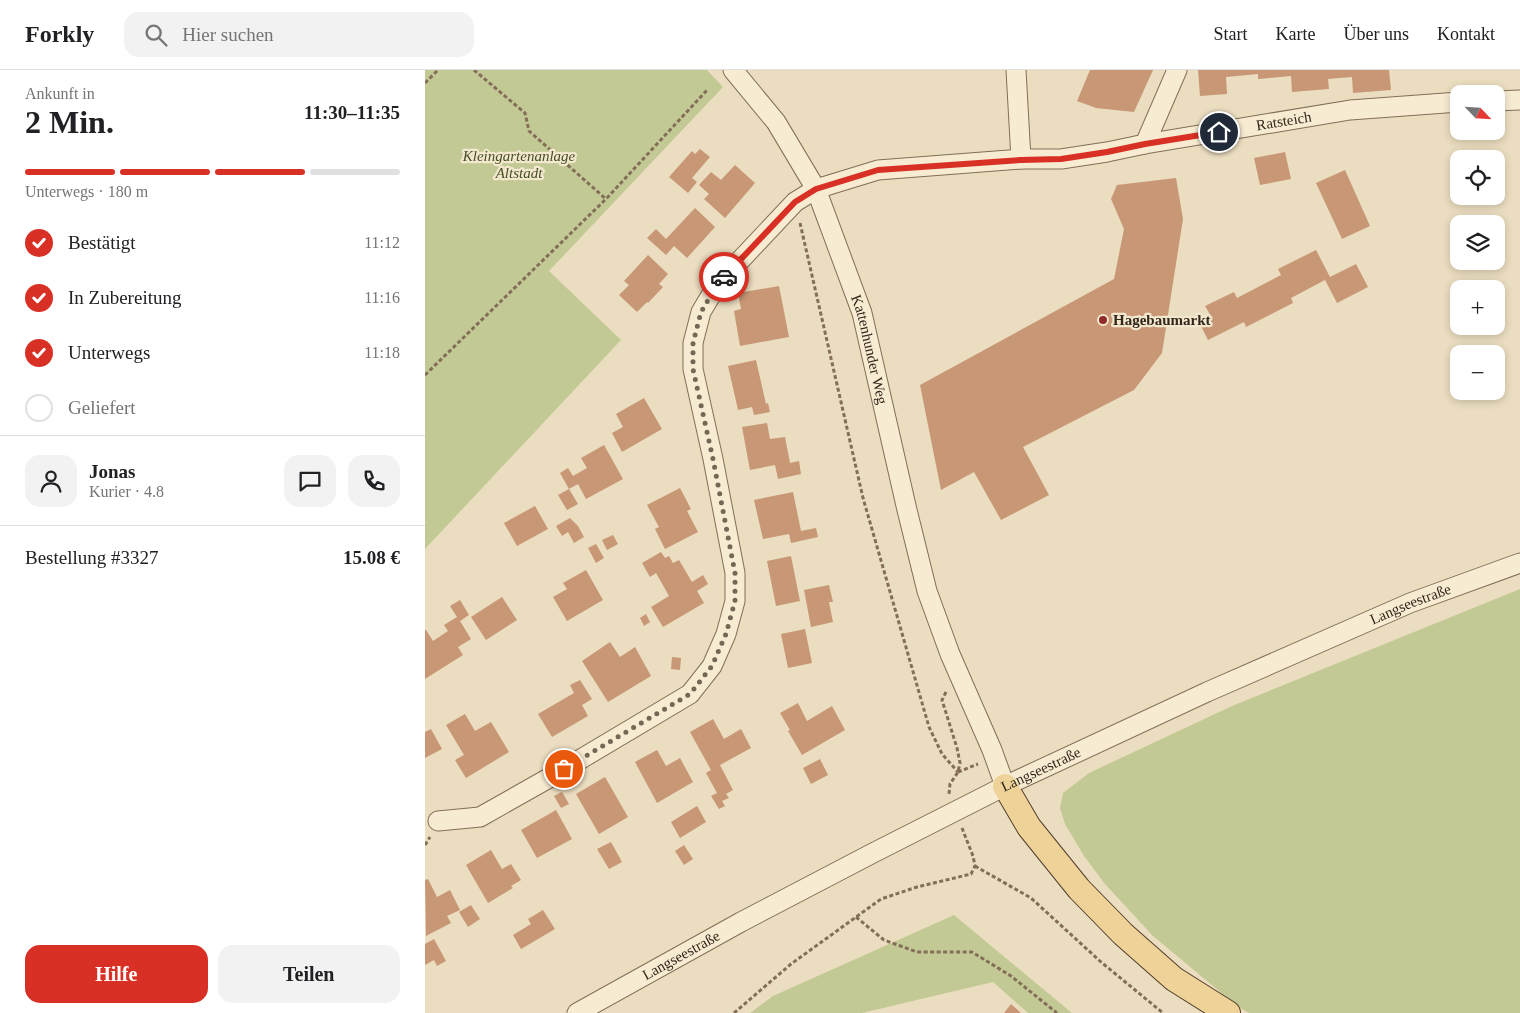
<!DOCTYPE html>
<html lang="de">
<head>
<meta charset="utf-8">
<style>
	body { margin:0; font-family:Georgia,serif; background:#f2f2f2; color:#202124; height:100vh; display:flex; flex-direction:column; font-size:19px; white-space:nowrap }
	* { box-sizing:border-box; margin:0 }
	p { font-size:16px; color:#757577 }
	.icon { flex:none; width:28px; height:28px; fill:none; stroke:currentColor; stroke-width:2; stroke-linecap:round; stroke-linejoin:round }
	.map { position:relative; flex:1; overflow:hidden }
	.details { display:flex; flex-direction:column; background:#fff; width:425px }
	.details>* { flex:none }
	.needle { width:32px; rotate:115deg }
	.controls { position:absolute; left:1025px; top:15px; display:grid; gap:10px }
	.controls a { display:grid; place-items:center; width:55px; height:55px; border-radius:10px; background:#fff; box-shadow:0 2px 8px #0003; font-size:25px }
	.pin { position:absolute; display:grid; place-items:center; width:42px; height:42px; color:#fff; margin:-21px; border:2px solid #fff; border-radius:50%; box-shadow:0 1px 5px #0007 }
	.courier { position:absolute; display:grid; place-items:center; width:50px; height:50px; margin:-25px; border:4px solid #d93025; border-radius:50%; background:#fff; color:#222; box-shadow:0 1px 6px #0007 }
	.summary em { font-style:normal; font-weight:700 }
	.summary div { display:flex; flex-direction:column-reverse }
	.summary { display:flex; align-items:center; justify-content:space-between; height:85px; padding:0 25px }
	h1 { font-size:32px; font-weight:700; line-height:38px }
	.bar { display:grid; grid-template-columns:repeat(4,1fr); gap:8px 5px; align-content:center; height:60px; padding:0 25px }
	.bar i { height:6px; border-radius:4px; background:#e0e0e0 }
	.bar .current { background:#d93025 }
	.bar p { grid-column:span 4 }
	.line { display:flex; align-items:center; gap:12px; padding:0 25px; border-top:1px solid #e0e0e0 }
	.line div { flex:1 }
	.round { display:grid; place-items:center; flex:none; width:52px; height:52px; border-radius:15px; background:#f2f2f2 }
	ol { padding:0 25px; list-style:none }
	li { display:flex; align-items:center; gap:15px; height:55px }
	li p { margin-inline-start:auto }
	li .icon { padding:5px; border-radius:50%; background:#d93025; color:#fff; stroke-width:4 }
	li:last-child { color:#757577 }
	li i { width:28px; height:28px; border:2px solid #e0e0e0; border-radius:50% }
	.action { display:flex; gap:10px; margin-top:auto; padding:10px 25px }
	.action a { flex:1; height:58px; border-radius:15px; background:#d93025; color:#fff; font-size:20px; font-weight:700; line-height:58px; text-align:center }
	.action a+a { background:#f2f2f2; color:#202124 }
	header { display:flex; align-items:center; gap:30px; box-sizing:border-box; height:70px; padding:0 25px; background:#fff; border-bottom:1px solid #e0e0e0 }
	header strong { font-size:24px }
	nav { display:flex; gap:28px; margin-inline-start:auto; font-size:18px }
	.search { width:350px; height:45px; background:#f2f2f2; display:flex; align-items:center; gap:12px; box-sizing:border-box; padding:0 18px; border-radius:15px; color:#757577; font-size:19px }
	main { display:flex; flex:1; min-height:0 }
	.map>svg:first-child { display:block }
</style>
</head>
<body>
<header>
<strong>Forkly</strong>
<div class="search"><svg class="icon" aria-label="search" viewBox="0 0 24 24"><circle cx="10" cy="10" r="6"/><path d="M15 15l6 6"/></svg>Hier suchen</div>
<nav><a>Start</a><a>Karte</a><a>Über uns</a><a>Kontakt</a></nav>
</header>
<main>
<section class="details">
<div class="summary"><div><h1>2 Min.</h1><p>Ankunft in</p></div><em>11:30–11:35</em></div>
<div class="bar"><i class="current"></i><i class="current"></i><i class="current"></i><i></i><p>Unterwegs · 180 m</p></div>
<ol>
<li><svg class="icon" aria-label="check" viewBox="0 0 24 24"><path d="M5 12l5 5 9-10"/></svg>Bestätigt<p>11:12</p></li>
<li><svg class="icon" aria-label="check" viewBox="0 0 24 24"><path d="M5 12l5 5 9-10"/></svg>In Zubereitung<p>11:16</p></li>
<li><svg class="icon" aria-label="check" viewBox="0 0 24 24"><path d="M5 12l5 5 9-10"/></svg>Unterwegs<p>11:18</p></li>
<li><i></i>Geliefert</li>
</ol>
<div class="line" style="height:90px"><a class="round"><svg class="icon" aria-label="person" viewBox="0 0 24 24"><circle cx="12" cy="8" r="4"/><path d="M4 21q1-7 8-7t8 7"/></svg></a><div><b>Jonas</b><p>Kurier · 4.8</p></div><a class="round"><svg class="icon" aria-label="chat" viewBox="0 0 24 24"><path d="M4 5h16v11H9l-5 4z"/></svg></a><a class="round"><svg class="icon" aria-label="phone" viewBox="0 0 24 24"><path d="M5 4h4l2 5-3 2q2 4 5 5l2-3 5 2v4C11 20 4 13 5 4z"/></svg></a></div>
<div class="line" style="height:65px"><div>Bestellung #3327</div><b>15.08 €</b></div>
<div class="action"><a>Hilfe</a><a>Teilen</a></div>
</section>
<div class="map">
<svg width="1095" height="943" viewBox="0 0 1095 943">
	<rect width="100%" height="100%" fill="#ebddbf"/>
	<g fill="#c3c994">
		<path d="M0,0H282L298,17L124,201L196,270L0,479Z"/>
		<path d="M1095,519V943H824L812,936L728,866L680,814L659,786L640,754L635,738L638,723L664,703L807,636Z"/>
		<path d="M529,845L647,943H603L568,912L437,943H325L348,926Z"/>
	</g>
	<g fill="#c89776">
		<path d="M665,0H728L709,42L671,38L652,31Z"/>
		<path d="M773,0H964L966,20L928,23L927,7L903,9L904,19L867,22L866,6L833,9V4L801,7L802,24L775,26Z"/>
		<path d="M275,79L285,87L267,108L272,112L263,123L244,107L267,81L270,84Z"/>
		<path d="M860,82L866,109L835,115L829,88Z"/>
		<path d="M310,95L330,113L300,148L279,129L284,124L274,115L286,102L296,110Z"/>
		<path d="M920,100L945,156L917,169L891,113Z"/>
		<path d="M751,108L758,149L737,283L709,320L598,377L624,425L576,450L549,402L516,420L495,315L689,209L699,159L686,129L692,115Z"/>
		<path d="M270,138L290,157L262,188L249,176L241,185L222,168L231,159L241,169Z"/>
		<path d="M891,180L905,207L931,194L943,217L912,233L900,210L866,228L868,233L821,257L819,252L783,270L775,254L787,248L780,236L809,222L812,228L856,205L853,199Z"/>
		<path d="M223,185L243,204L234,214L238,217L223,233L222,232L212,242L194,225L204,215L199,211Z"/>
		<path d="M354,216L364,267L315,276L309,241L316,239L313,223Z"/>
		<path d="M331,290L341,334L343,333L345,342L329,345L327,337L313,340L303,296Z"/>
		<path d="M219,328L237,359L197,382L187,363L198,357L191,344Z"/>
		<path d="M342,353L345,369L360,367L365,393L374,391L376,404L353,409L350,395L325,400L317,357Z"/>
		<path d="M179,375L198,409L161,429L153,414L144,419L135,403L143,398L148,406L162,398L156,388Z"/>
		<path d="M255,418L266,439L262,441L273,462L240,479L230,459L234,457L222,435Z"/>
		<path d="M144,419L153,434L142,440L133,425Z"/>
		<path d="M368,422L376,461L391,458L393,467L366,473L364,464L338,469L329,430Z"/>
		<path d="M110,436L123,459L92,476L79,453Z"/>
		<path d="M145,448L153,456L159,467L149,473L143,462L137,466L131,456Z"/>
		<path d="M188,465L193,474L182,480L177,470Z"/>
		<path d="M171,474L179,488L171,493L163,478Z"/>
		<path d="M236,482L240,488L244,486L248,493L254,490L267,512L278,505L283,514L272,521L279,533L238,557L226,537L244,526L231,503L225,507L217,493Z"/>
		<path d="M366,486L375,531L351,536L342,491Z"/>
		<path d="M161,500L178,530L142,551L128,527L142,519L138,513Z"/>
		<path d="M404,515L408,532H404L408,552L386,557L379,520Z"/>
		<path d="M77,527L92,550L61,570L46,547Z"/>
		<path d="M35,530L44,545L35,551L46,569L33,577L38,585L0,609V560H1L8,571L23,561L19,555L32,547L25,536Z"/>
		<path d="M221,544L225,552L219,556L215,548Z"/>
		<path d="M380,559L387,593L363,598L356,564Z"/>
		<path d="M185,572L195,587L210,577L226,606L183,632L157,591Z"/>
		<path d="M247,587L256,588L255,600L246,599Z"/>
		<path d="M155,610L167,629L157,635L163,646L127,667L113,644L149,623L145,615Z"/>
		<path d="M373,633L382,651L407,636L420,660L377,685L363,661L365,660L355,643Z"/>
		<path d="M40,644L50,661L66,652L84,682L41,708L30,690L39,685L21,655Z"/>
		<path d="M288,649L299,669L316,659L326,678L295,695L308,720L301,724L304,728L297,731L300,736L294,739L286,726L292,723L281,703L286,700L265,662Z"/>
		<path d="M6,659L17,679L0,688V662Z"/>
		<path d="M232,680L241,696L255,688L268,712L232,733L210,692Z"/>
		<path d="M395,689L403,705L386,714L378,698Z"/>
		<path d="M180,707L203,747L174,764L151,724Z"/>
		<path d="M137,722L144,734L136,738L129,726Z"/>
		<path d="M272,736L281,752L255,768L246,752Z"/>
		<path d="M131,740L147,769L112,788L96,760Z"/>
		<path d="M186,772L197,792L184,799L172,779Z"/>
		<path d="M259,775L268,789L259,795L250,781Z"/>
		<path d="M66,780L77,799L86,794L96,810L86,816L88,818L63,833L41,795Z"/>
		<path d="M3,809L12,827L25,820L35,840L22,846L26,853L1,866L0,810Z"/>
		<path d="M46,835L55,849L43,857L34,842Z"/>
		<path d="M118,840L130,859L96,879L88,865L106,854L103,849Z"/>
		<path d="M9,869L21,891L12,896L9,890L0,895V874Z"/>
		<path d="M586,934L596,943H579Z"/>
	</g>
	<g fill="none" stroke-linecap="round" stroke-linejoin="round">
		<g stroke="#836e58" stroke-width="21">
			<g id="minor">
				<path id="s1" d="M308,0L351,52L391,119L437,243L482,440L502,521L525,584L567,680L580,716"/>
				<path d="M591,0L596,89"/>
				<path d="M1071,31L1095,30"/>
				<path d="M720,74L752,0"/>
				<path id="s2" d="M13,751L55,747L124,708L265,624L287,596L301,564L310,531V503L288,389L268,299V273L276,242L292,215L370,132L391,119L453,100L596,89H636L682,82L720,74L925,40L1034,32"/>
				<path id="s3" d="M152,943L316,852L448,783L580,716L782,622L985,533L1095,493"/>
			</g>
		</g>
		<g stroke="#513d2d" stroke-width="26">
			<path id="major" d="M580,716L604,757L654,819L698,864L749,909L803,943"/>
		</g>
		<g stroke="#836e58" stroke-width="3" stroke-dasharray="4 2.5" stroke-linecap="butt">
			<path d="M49,0L100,43L104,61L181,129"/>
			<path d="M0,13L13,0"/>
			<path d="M375,153L438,428L504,657L517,684L533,702"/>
			<path d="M0,305L181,129L283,19"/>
			<path d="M521,622L517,630L532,678L535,693L533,702L525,714L524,724"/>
			<path d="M533,702L553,694"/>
			<path d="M0,775L5,767"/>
			<path d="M550,796L606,828L676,892L738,943"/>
			<path d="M431,847L459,870L492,882H547L586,906L632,943"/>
			<path d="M309,943L366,894L456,829L492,817L546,804L550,796L548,786L537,758"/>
		</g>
		<use href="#minor" stroke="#f7ebd1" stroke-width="19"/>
		<use href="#major" stroke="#eed297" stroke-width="24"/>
	</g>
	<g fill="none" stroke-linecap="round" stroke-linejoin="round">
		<path stroke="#736755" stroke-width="5" stroke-dasharray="0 9" d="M139,699L265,624L287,596L301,564L310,531V503L288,389L268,299V273L276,242L292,215L299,207"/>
		<path stroke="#d93025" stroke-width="6" d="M299,207L370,132L391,119L453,100L596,90L636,89L682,82L720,74L794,62"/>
	</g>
	<circle fill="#8f2b2d" stroke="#f3e8ce" stroke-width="2" cx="678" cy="250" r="5"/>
	<g text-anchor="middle" stroke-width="4.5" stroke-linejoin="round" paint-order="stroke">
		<g font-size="15" fill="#33271c" stroke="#f3e8ce">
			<text dy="5" stroke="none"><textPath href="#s2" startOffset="1329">Ratsteich</textPath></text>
			<text dy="5" stroke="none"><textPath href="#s1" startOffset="315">Kattenhunder Weg</textPath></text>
			<text dy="5" stroke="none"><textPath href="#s3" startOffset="929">Langseestraße</textPath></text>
			<text dy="5" stroke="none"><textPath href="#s3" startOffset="524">Langseestraße</textPath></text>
			<text dy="5" stroke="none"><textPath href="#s3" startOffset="119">Langseestraße</textPath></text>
		</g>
		<g font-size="15" font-style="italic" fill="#454f24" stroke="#f3e8ce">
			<text x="94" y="91">Kleingartenanlage<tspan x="94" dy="17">Altstadt</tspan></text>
		</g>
		<g font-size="15" font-weight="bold" fill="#33271c" stroke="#f3e8ce" text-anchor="start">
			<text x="688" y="255">Hagebaumarkt</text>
		</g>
	</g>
</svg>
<div class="controls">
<a><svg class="needle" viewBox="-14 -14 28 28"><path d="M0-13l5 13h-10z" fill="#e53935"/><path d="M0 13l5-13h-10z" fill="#757577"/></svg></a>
<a><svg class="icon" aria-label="locate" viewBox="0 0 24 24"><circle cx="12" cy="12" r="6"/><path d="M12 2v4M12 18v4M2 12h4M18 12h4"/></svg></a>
<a><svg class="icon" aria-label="layers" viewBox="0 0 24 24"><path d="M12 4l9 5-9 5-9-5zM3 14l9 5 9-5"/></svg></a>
<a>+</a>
<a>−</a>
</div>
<div class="pin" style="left:139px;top:699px;background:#ea580c"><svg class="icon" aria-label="bag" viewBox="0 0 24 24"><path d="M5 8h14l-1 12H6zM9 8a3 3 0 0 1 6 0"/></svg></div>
<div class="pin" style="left:794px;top:62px;background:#1f2937"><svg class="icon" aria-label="home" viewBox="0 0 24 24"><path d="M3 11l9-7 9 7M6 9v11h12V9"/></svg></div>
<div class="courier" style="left:299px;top:207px"><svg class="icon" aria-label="car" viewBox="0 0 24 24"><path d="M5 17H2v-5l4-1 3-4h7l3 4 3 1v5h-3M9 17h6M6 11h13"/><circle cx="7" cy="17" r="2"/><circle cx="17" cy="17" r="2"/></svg></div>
</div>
</main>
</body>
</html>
